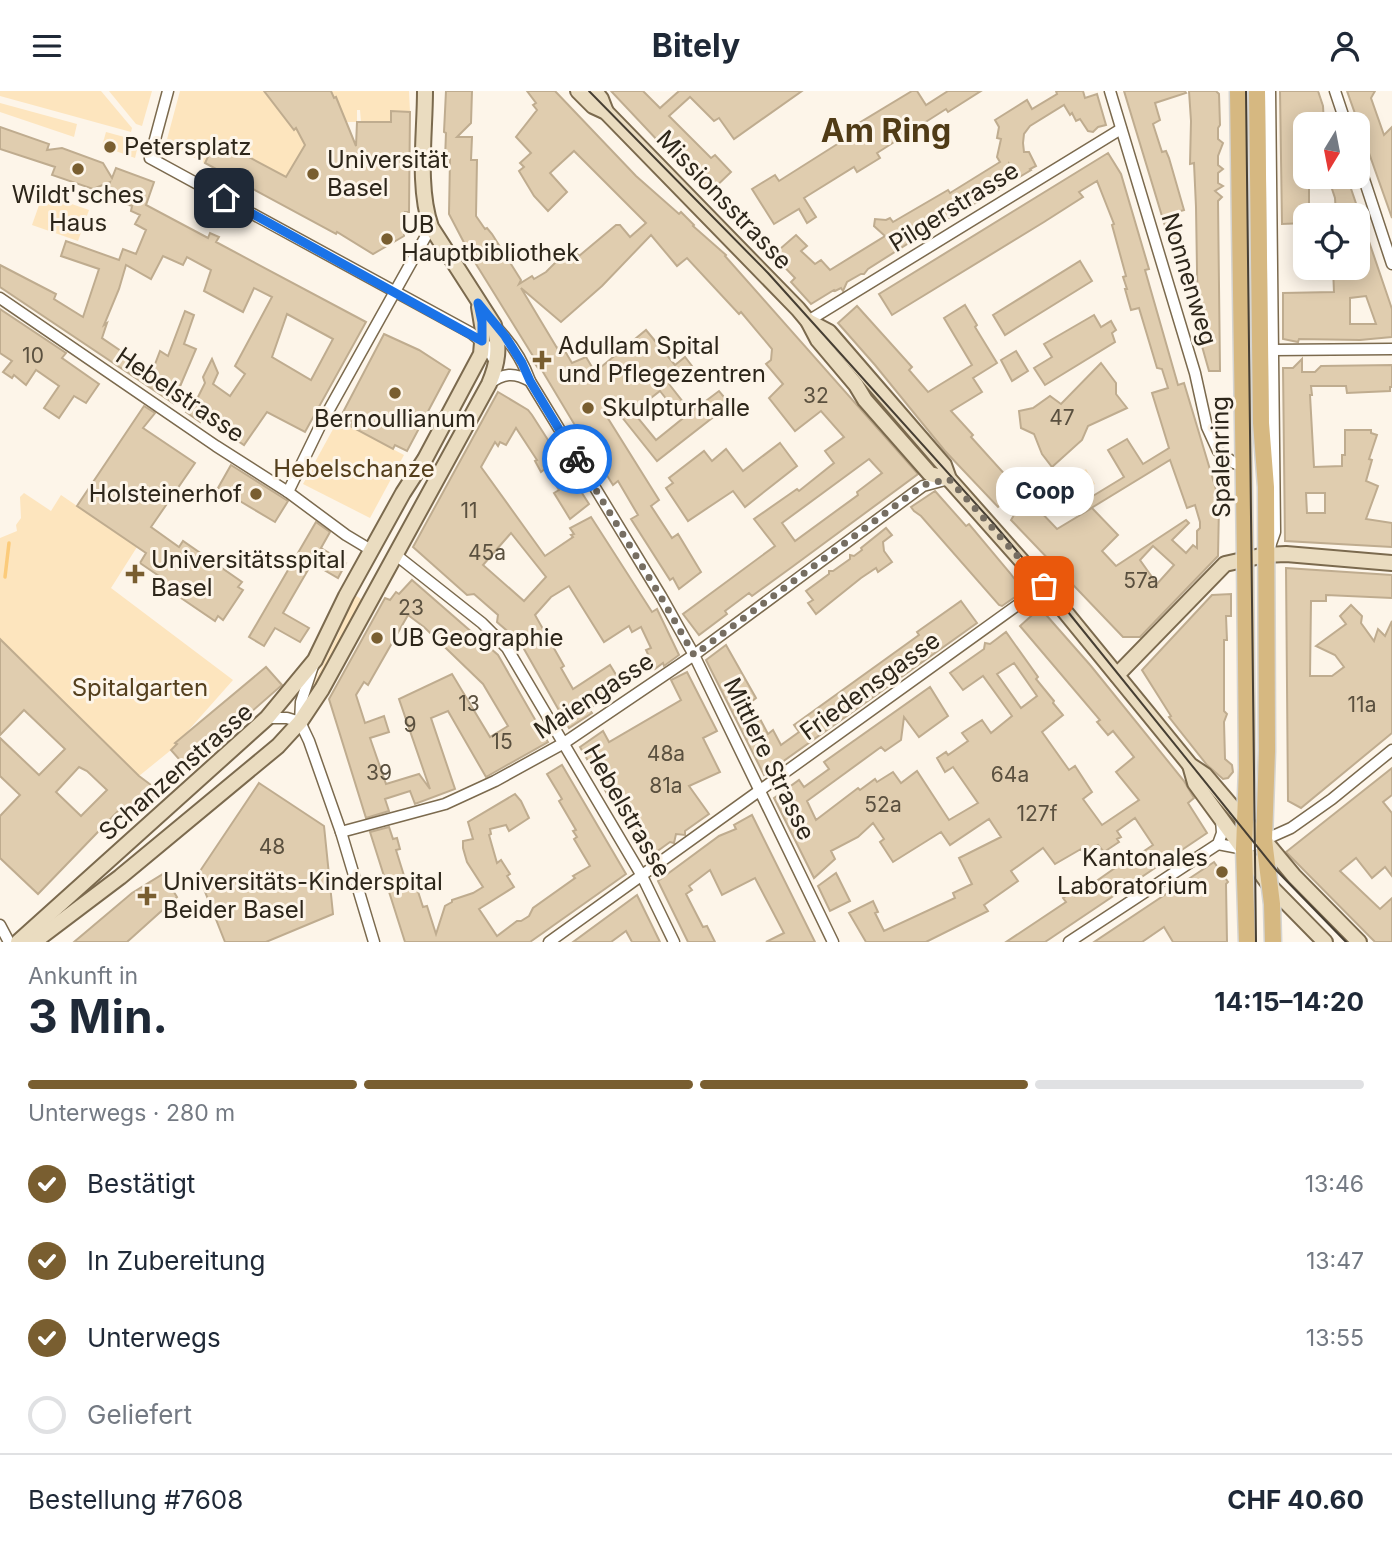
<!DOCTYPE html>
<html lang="de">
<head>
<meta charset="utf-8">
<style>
	body { margin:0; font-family:Inter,sans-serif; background:#f6f6f7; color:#1f2937; height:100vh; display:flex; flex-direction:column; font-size:26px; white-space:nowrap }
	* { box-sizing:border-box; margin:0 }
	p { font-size:23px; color:#747a83 }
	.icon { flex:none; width:38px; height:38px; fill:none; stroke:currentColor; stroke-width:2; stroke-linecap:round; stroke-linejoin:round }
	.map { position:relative; height:851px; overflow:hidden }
	.sheet { display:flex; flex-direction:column; background:#fff; flex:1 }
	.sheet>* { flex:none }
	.needle { width:46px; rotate:190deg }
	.controls { position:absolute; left:1293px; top:21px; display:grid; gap:14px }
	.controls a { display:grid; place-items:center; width:77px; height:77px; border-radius:14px; background:#fff; box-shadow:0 4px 18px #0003; font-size:35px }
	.pin { position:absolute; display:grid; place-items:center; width:60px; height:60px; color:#fff; margin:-30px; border-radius:14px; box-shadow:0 4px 10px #0006 }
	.courier { position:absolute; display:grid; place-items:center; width:70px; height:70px; margin:-35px; border:5px solid #1a73e8; border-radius:50%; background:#fff; color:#222; box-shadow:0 2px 9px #0007 }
	.bubble { position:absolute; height:49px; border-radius:21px; background:#fff; box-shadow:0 4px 18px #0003; font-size:23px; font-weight:700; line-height:49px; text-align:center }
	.summary em { font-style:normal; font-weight:700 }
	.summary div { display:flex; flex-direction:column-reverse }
	.summary { display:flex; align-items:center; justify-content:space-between; height:119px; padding:0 28px }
	h1 { font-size:46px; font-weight:700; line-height:52px }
	.bar { display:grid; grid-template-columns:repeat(4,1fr); gap:10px 7px; align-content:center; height:84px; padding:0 28px }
	.bar i { height:9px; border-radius:5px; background:#e0e1e3 }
	.bar .current { background:#795e30 }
	.bar p { grid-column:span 4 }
	.line { display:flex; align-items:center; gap:18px; padding:0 28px; border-top:2px solid #e0e1e3 }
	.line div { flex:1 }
	ol { padding:0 28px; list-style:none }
	li { display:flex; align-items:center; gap:21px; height:77px }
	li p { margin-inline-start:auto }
	li .icon { padding:7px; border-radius:50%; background:#795e30; color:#fff; stroke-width:4 }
	li:last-child { color:#747a83 }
	li i { width:38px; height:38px; border:4px solid #e0e1e3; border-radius:50% }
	header { display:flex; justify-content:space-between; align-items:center; height:91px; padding:0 28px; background:#fff; font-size:32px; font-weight:700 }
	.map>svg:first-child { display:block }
</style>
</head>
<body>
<header><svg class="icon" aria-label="menu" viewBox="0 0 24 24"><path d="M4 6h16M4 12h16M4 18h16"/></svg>Bitely<svg class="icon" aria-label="person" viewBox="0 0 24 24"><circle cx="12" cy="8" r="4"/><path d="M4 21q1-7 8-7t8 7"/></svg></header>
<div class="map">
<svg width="1392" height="851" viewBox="0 0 1392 851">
	<rect width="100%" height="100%" fill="#fdf5e9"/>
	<g fill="#fde5be">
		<path d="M0,0H101L132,37L131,41L0,5Z"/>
		<path d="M109,0H152L142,35L136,33Z"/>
		<path d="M180,0H409L410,21L392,20L391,31H361L360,19H357V31H347L344,26L317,25L289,88L222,51L218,56H213L208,65L211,69L208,74L166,52Z"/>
		<path d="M0,12L77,33L74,46L0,21Z"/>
		<path d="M106,41L139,50L135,67L102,55Z"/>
		<path d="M43,103L89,119L78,150L32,134Z"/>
		<path d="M338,329L404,364L370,427L303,393Z"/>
		<path d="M1086,378L1095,393L1069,409L1060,395Z"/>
		<path d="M24,402L51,420L61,404L137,456L111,497L233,589L171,659L139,685L0,548V447L17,440L16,434L21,427L20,406Z"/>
		<path d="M353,503L363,509L316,596L313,594L339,541L347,513Z"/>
	</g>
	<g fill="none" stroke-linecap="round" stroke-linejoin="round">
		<path stroke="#fccb7a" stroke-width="3.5" d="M5,486L9,452"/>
	</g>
	<g fill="#e0cdaf" stroke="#bfac8f" stroke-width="2" fill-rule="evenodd">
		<path d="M264,0H331L334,7L336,6L356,55L357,31H391V20L410,21L409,121H405L404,145L373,163L337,141L336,143L205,72L213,55L218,56L221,51L286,86L305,54L296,37L294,39Z"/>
		<path d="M446,0H472L471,32L457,46H472L471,69H477L476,125L485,138L487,137L492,143L521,189L519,193L532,185L534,188L546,181L571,156L579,165L616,134H620L630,146L646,132L574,60L550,82L567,101L548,120L534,105L519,80L524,76L520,72L531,62L516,46L537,19L533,14L536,12L527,0H555L636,85L679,123L681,121L694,134L693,135L726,164L725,165L918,383L792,476L752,505L749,502L725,520L727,523L699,544L683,523L775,455L754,428L797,398L799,400L834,372L825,360L844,346L821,320L795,340L769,307L783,293L766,273L771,269L772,258L741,221L739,223L687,167L677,175L651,144L602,195L561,231L521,197L557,257L562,255L572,272L586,266L595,281L646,239L675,274L685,266L692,275L669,293L691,321L719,300L730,313L657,370L613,315L604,321L659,409L651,415L672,447L678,443L701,481L679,498L673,487L670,489L631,428L638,424L618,390L613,394L598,370L593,373L577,342L579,341L540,276L538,277L531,267L533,265L471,165L449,123L450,68H445L446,42L444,41ZM660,300L682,328L656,349L633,321ZM869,368L882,382L857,401L858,404L795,450L782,432Z"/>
		<path d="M611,0H643L660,17L679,0H802L734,48L719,27L714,30L690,6L669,25L711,67L715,64L731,81L708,103Z"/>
		<path d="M912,0H917L926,14L948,0H981L948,21L946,18L877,62L880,67L857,81L854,76L804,107L816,126L807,132L799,118L774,133L752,98L775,84L779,90L839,52L836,46Z"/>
		<path d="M1056,0H1083L1085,7L1097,3L1106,34L1098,36L1093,41L1088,40L1080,28L1076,30L1072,22L1070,24L1064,14L1030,35L1024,43L1023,52L1024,61H1029L1036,75L1030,78L1031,79L1018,87L1009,73L1007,94L934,136L868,178L864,183H861L847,191L843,200L841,197L835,200L834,199L811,213L791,191L795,187L773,164L796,144L807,155L801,160L815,173L821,169L830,179L885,145L874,135L875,128L886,129L890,127L893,131L948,99L950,102L1000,71L997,66L1001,48L997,47L999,36L995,29L1027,9L1032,18L1057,3Z"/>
		<path d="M1124,0H1185L1186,2L1155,12L1160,29L1153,33L1162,61L1166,60L1169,67L1184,119L1174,122L1184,155L1172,158Z"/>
		<path d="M1189,0H1216L1219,3L1220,34L1218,37V48L1223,52L1218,65V74L1223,78L1218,82V92L1223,95L1215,100L1222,106L1218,110L1220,280H1209L1198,241L1196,116L1194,72L1190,73L1191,30Z"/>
		<path d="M1280,0H1318L1323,15L1324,33H1310L1309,30V33H1306V88H1309V116L1306,132L1282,133Z"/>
		<path d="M1347,0H1375L1371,7L1384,44L1392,36V127Z"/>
		<path d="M0,36L49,53L47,59L62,57L103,72L112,87L116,77L154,91L146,114L208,147L210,142L219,146L216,151L366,231L305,341L267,321L244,354L202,326L200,331L186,321L193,308L196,310L205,292L203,286L212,268L218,282L213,293L230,305L245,283L235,275L272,206L254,197L243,221L204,200L211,179L187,166L183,174L163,165L151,188L126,174L119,198L104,234L107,232L102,247L152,281L160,260L168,265L185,220L194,224L184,253L196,258L173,312L0,196V174L56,203L54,208L83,226L99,178L61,165L66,150L119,169L123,158L136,163L146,139L135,133L140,124L131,120L132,115L105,105L110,91L93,98L52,84L55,76L0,58ZM287,223L333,248L311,289L272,266Z"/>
		<path d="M1108,62L1121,83L1149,178L1145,179L1178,294L1184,292L1221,415H1219L1218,465L1140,546H1123L1011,429L1017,419L1037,417L1057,438L1092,417L1118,444L1102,460L1116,475L1186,429L1189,432L1172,449L1186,462L1193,454L1197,457V440L1200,437V431L1195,414L1187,417L1170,369L1088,419L1083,411L1124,386L1108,359L1127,348L1143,373L1169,357L1152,302L1168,297L1162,278L1157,277L1139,217L1131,219L1125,198H1127L1123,186L1126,185L1112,134L1114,133L1097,90L1079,101L1083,106L1044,131L892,224L879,203ZM1153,455L1174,474L1157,493L1140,469Z"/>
		<path d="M1328,86H1347L1392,218V246L1360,249L1299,248L1298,251L1283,248V202L1334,201L1333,177H1358V124H1336L1335,107ZM1366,205L1376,233H1350V207Z"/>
		<path d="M1080,170L1092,190L1005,244L993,224Z"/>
		<path d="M965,214L977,234L975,236L997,272L973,287L982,301L951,320L973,344L971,346L1019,399L998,416L945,360L875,274L838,232L857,215L912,276L909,279L928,301L972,274L944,227Z"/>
		<path d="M0,218L66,262L62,267L99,293L86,312L74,305L59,327L44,317L59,295L36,279L26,294L14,284L12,287L3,281L12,270L0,262Z"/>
		<path d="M1094,224L1101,236L1111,230L1116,239L1112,242L1115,251L1045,294L1034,277L1052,266L1044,253Z"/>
		<path d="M384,243L419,259L450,279L407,360L395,354L393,358L350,335L353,331L341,325Z"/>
		<path d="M1016,260L1028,280L1012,290L1001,269Z"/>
		<path d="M1302,268V281H1315L1321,275L1392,274V296H1390V300L1347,302L1346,295H1311L1312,304H1310L1314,376L1342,375V364H1345V339H1371V342L1377,344L1369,368L1372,369L1366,390L1378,395L1366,428L1392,432V456L1285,450L1283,277H1293ZM1306,402H1325V422H1307Z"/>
		<path d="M1101,272L1116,292V303L1127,317L1088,335L1082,349L1052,376L1042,363L1034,343L1021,337L1019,320L1033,317L1050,305L1061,313Z"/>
		<path d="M498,301L528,319L532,324L589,413L570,428L554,402L559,399L545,378L541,381L535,370L537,369L516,337L506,354L500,351L498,355L495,351L481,376L545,465L573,446L571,444L574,443L570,437L591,426L652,521L657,518L679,564L664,575L663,572L655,578L646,559L651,557L641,536L632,541L629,535L604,551L569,495L551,506L535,524L564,575L561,577L573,598L610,574L623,595L589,618L592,622L569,637L520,551L497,531L498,524L474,503L467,504L413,456ZM511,442L546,486L524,510L483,474Z"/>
		<path d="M144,315L155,322L143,337L195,372L151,436L179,456L183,450L242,491L238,496L243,499L223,529L218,525L215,530L156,490L159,485L140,472L146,462L77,415Z"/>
		<path d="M780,352L797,375L745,416L733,400L688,430L666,397L673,392L669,387L704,360L712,370L726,358L743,380Z"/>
		<path d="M231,374L288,410L275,431L218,397Z"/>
		<path d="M935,400L966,435L969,433L1010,482L1023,499L1021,502L1002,515L999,514L921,425L914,420L911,416Z"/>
		<path d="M316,431L330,441L321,457L346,472L338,487L312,472L283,522L309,537L300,551L275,537L264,555L249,546Z"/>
		<path d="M886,437L892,444L883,451L884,460L892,471L878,481L876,477L861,487L816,523L808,512L813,509L806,500L829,483V480H833L850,468V464L854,465L862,459L861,457Z"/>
		<path d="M1286,477L1392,484V507L1326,504V510H1311L1310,585H1332L1344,576L1335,564L1316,555L1346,533L1340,525L1351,514L1362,525L1361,532L1374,550L1378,538L1385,545L1392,530V642L1301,717L1288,710Z"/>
		<path d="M412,489L498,564L548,651L486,686L448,620L431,627L455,698L415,713L410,700L385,708L389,720L366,727L329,608L385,507L390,509L396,501L399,503ZM408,524L424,536L483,593L508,635L490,646L452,583L399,608L430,698L419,683L386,693L370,647L389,641L384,625L365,632L356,604L364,591L368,594Z"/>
		<path d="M1231,503V525H1226L1227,549H1224V620L1227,623L1224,631L1225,668L1232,674L1233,681L1228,687L1223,688L1207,674L1169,626L1171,625L1142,579L1212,504Z"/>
		<path d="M961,510L977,532L764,684L706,569L726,554L756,607L751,611L768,643L773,639L781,654L799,641L794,634L919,544L917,541Z"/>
		<path d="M1040,517L1091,575L1184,690L1194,707L1188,712L1207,742L1045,851H1006L1066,811L1063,807L1072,801L1075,805L1132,765L1135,766L1153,754L1135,727L1117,740L1121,746L1117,748L1119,751L1104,761L1098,754L1084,763L1081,758L1055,773L1043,757L1011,780L1018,790L984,814L988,820L926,851H866L849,822L873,810L878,821L875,822L884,840L955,807L953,802L972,793L959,767L1001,746L989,728L950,754L941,741L893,771L880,751L884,748L873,732L858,746L831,760L835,768L814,787L774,707L799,689L804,696L829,678L824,671L930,596L948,625L919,646L904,626L901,649L885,660L881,656L807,710L816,729L858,697L860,699L875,688L877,691L893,681L901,692L917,680L949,729L978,712L953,676L945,681L937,667L946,661L948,664L968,650L962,642L982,629L991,642L1012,625L983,585L963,599L950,582L984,558L985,552L990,553L1006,541L1038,586L1036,588L1054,610L1053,612L1063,624L1042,641L1069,679L1075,675L1092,701L1083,708L1102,734L1139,709L1116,681L1134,666L1113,640L1108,644L1097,631L1100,629L1020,535ZM1014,572L1037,605L1021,617L997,583Z"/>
		<path d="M0,548L139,685L159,700L140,716L136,713L128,720L123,715L38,803L0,767V725L20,704L0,685V647L39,684L65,658L24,619L0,644ZM79,676L87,680L107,699L81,725L56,701Z"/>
		<path d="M266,576L282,594L187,677L171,659L177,653L175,652Z"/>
		<path d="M687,581L717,640L703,647L720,681L689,695L709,723L685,740V744L676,743L674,752L670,751L652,764L614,703L609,706L580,656L603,640L609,651L681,609L671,589Z"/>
		<path d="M562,674L626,783L530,851H405L370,741L389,736L393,748L397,747L400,758L396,759L406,791L414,788L423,816L427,815L436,843L445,815L452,811V809L473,802L483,796L467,771L463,757V750L473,748L468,731L515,703L521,710L529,727L509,740L506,734L490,738L491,743L489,744L497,772L501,769L510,783L507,785L514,796L479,818L497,845L517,830H521L529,825L533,817L575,787L573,785L590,775L574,748L577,746L573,740L576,739L559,710L562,708L547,683Z"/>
		<path d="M1392,677V704L1383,711L1392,722V785L1385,776L1372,787L1356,767L1340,780L1380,818L1392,807V851H1375L1286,761Z"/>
		<path d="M259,692L324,735L333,823L266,851H225L198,783Z"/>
		<path d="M752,724L815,851H766L784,842L755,787L722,804L710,779L689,795L692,799L686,803L703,836L707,835L715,851H688L658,790L719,745L736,738L734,734Z"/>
		<path d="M1214,771L1228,791L1226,793L1227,851H1173L1164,836L1142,851H1094Z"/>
		<path d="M836,782L850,810L830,820L818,795Z"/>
		<path d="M163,783L177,806L127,851H74L132,802Z"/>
		<path d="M637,804L660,851H632L626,840L611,851H573Z"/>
	</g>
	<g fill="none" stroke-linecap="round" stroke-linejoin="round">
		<g stroke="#7b6a4e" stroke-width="13">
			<g id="street">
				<path d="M168,0L150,67L471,242L487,255L496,273"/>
				<path d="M1110,0L1195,282L1207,336L1218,360L1234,372L1243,375"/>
				<path d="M1335,0L1346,33"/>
				<path d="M1358,70L1392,173"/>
				<path d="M0,207L216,355L288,401L346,444L371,459"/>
				<path d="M808,230L1121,38"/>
				<path d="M494,234C510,250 523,270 530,290L661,505L694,564L833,851"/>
				<path d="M1272,259L1392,258"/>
				<path d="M489,293C503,282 514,281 530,290"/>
				<path d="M288,401L321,333L431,136"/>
				<path d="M1269,458L1275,441L1270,0"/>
				<path d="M396,464L482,532L507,557L642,785L674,851"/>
				<path d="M313,575L301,611L300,631L309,650L341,741L374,851"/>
				<path d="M267,627H287L300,631"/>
				<path d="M341,741L445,713L495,690L564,652L694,564L923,395L945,389"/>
				<path d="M1218,753L1244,758L1291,737L1332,708L1392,659"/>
				<path d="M0,834L9,851"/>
				<path d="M549,851L1044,495"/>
				<path d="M1069,851L1218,753L1222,742L1221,728"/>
			</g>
		</g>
		<g stroke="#7b6a4e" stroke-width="18">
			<g id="secondary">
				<path d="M578,0L593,15L606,21L798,218L808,230L818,249L856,294L865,309L930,383L949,388"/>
				<path d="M595,0L601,8L606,21"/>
				<path d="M808,230L829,241L944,374L949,388L1044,495L1190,674L1205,684L1245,731L1264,749L1294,785L1359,851"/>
				<path d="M1117,584L1225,473L1265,464L1286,463L1392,472"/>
				<path d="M1190,674L1195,692L1271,796L1325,851"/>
				<path d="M18,851L267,627L315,569L346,505L403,402L425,368L481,263L483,240L479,216"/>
				<path d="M34,851L120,786L278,655L300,631L322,598L489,293C498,272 500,256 494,234L431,136C417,96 425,43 425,0"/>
			</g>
		</g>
		<g stroke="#d5d4d1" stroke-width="19">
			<g id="primary">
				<path d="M1238,0L1245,468L1247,677L1244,758L1247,851"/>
				<path d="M1257,0L1261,332L1266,396L1267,660L1264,749L1272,813L1273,851"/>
			</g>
		</g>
		<use href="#street" stroke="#fff" stroke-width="10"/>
		<use href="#secondary" stroke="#eadcc0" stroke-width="14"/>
		<use href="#primary" stroke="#d6b881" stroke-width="16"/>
		<g stroke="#473f33" stroke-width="2">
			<path d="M589,0L768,182L994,433L1060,511L1277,780L1346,851"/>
			<path d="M1246,0L1256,851"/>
		</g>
	</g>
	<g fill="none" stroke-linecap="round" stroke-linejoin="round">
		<path stroke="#766e62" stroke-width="7" stroke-dasharray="0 12.6" d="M577,368L661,506L694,564L923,394L949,388L1044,495"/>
		<path stroke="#1a73e8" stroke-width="9" d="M224,107L482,250V231L478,212L505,245L522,272L530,290L577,368"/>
	</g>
	<g fill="#795e30" stroke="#fdf5e9" stroke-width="2.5">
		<circle cx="110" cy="56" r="7"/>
		<circle cx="78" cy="78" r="7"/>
		<circle cx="313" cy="83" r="7"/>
		<circle cx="387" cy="148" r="7"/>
		<path d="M538.5 258.5h7v7h7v7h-7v7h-7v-7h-7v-7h7z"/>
		<circle cx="395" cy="302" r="7"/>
		<circle cx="588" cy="317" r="7"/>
		<circle cx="256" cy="403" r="7"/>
		<path d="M131.5 472.5h7v7h7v7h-7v7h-7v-7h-7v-7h7z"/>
		<circle cx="377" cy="547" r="7"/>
		<circle cx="1222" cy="781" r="7"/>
		<path d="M143.5 794.5h7v7h7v7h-7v7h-7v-7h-7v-7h7z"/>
	</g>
	<g text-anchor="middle" stroke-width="6" stroke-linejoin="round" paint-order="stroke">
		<g font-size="21" fill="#5a503f">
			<text x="33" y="272">10</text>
			<text x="816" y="312">32</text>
			<text x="1062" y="334">47</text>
			<text x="469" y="427">11</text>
			<text x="487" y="469">45a</text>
			<text x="1141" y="497">57a</text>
			<text x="411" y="524">23</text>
			<text x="469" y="620">13</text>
			<text x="1362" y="621">11a</text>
			<text x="410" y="641">9</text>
			<text x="502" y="658">15</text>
			<text x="666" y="670">48a</text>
			<text x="379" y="689">39</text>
			<text x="1010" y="691">64a</text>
			<text x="666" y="702">81a</text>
			<text x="883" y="721">52a</text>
			<text x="1037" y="730">127f</text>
			<text x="272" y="763">48</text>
		</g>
		<g font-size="24" fill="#2d261a" stroke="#fdf5e9" text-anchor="start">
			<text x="124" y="64">Petersplatz</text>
			<text x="327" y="77">Universität<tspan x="327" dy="28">Basel</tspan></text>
			<text x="78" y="112" text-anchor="middle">Wildt'sches<tspan x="78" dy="28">Haus</tspan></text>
			<text x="401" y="142">UB<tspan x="401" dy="28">Hauptbibliothek</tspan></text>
			<text x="558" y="263">Adullam Spital<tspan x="558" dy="28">und Pflegezentren</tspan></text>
			<text x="602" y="325">Skulpturhalle</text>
			<text x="395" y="336" text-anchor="middle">Bernoullianum</text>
			<text x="242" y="411" text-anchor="end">Holsteinerhof</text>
			<text x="151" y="477">Universitätsspital<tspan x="151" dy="28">Basel</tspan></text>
			<text x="391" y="555">UB Geographie</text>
			<text x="1208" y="775" text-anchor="end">Kantonales<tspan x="1208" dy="28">Laboratorium</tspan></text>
			<text x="163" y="799">Universitäts-Kinderspital<tspan x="163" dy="28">Beider Basel</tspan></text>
		</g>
		<g font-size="24" fill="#2d261a" stroke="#fdf5e9">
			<text transform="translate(724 109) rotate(46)" y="8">Missionsstrasse</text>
			<text transform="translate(954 116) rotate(-32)" y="8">Pilgerstrasse</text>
			<text transform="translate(1189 188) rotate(73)" y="8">Nonnenweg</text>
			<text transform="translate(180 304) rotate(34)" y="8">Hebelstrasse</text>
			<text transform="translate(1221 366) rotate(-91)" y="8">Spalenring</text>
			<text transform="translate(870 595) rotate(-36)" y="8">Friedensgasse</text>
			<text transform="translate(594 605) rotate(-33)" y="8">Maiengasse</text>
			<text transform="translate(769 668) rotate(64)" y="8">Mittlere Strasse</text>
			<text transform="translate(176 681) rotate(-41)" y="8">Schanzenstrasse</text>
			<text transform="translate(627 720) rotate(60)" y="8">Hebelstrasse</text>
		</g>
		<g font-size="24" fill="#543f1d" stroke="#fdf5e9">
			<text x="354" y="386">Hebelschanze</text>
			<text x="140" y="605">Spitalgarten</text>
		</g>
		<g font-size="32" font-weight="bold" fill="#503b16" stroke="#fdf5e9">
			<text x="886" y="51">Am Ring</text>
		</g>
	</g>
</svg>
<div class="controls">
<a><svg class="needle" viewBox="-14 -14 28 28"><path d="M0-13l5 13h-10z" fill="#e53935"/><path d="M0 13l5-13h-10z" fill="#747a83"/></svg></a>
<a><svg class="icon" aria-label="locate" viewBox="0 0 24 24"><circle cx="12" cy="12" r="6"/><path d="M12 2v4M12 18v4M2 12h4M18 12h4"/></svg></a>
</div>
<div class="pin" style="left:1044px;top:495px;background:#ea580c"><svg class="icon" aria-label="bag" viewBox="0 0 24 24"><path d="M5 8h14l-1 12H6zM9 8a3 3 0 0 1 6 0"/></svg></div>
<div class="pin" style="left:224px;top:107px;background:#1f2937"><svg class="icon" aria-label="home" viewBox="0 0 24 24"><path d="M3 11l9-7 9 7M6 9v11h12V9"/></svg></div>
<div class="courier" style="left:577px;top:368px"><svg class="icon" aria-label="bike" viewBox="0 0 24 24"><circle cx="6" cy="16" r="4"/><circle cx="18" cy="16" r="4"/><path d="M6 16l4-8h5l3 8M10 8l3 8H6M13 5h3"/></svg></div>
<div class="bubble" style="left:996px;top:376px;width:98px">Coop</div>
</div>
<section class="sheet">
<div class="summary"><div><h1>3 Min.</h1><p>Ankunft in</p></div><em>14:15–14:20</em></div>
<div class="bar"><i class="current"></i><i class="current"></i><i class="current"></i><i></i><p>Unterwegs · 280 m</p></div>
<ol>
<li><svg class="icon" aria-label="check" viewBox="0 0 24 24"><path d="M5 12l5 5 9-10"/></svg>Bestätigt<p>13:46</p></li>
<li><svg class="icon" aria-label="check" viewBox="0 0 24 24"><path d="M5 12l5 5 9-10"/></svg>In Zubereitung<p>13:47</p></li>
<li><svg class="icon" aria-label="check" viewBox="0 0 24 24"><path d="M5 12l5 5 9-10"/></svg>Unterwegs<p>13:55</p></li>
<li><i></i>Geliefert</li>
</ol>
<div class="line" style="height:91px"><div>Bestellung #7608</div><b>CHF 40.60</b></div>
</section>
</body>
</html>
